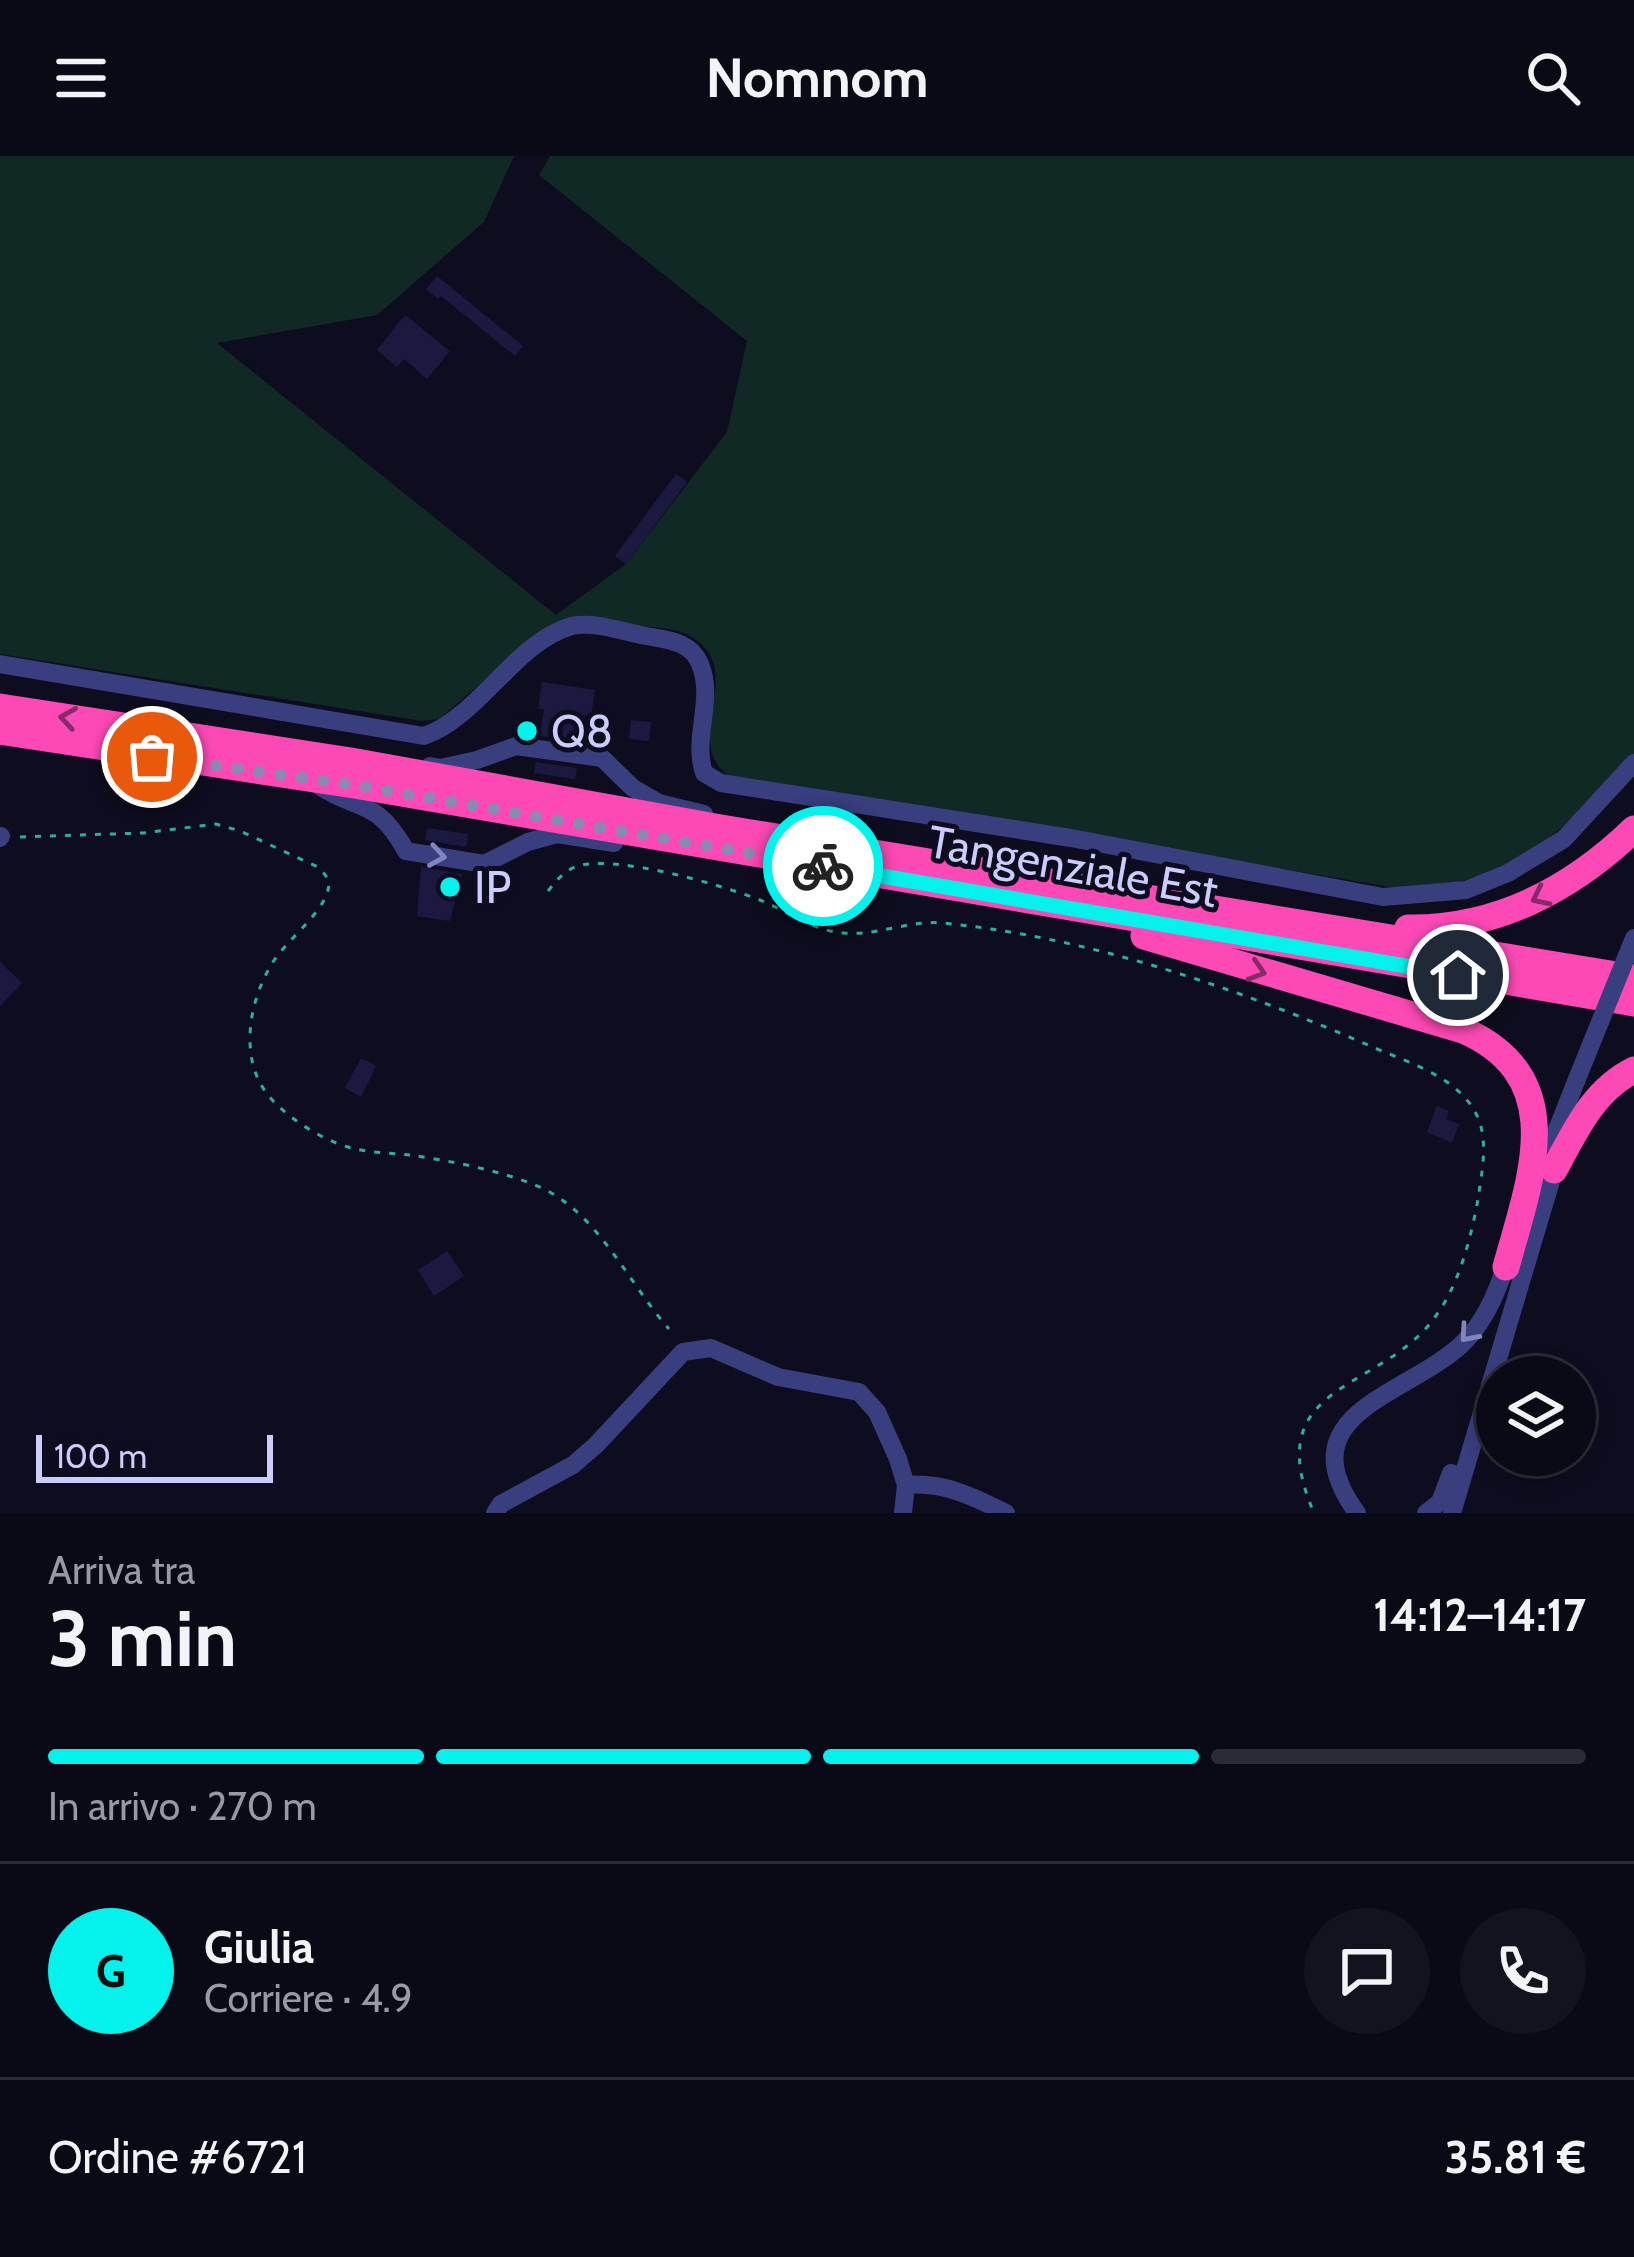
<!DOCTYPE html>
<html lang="it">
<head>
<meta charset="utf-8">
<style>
	body { margin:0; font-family:Cabin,sans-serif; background:#131320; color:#f1f3f6; height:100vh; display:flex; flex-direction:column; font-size:45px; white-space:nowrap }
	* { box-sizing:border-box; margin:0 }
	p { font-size:39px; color:#999aa1 }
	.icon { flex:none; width:66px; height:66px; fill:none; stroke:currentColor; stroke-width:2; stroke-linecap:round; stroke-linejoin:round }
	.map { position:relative; height:1357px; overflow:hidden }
	.details { display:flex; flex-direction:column; background:#0a0a17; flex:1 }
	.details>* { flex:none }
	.controls { position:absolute; left:1476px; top:1200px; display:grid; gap:24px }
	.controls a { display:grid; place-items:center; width:120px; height:120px; border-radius:50%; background:#0a0a17; box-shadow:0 6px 18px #0003,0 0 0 3px #2a2b36; font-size:60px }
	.scale { position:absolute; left:36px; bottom:30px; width:237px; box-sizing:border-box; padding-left:12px; border:6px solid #ccccfe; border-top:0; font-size:33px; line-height:42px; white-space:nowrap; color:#ccccfe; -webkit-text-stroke:9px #0e0d1f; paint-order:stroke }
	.pin { position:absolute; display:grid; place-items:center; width:102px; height:102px; color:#fff; margin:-51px; border:6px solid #fff; border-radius:50%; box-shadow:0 3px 12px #0007 }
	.courier { position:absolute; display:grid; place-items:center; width:120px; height:120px; margin:-60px; border:9px solid #04f2ec; border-radius:50%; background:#fff; color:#222; box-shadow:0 3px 15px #0007 }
	.summary em { font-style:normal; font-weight:700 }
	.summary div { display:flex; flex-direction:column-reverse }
	.summary { display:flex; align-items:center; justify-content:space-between; height:204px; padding:0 48px }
	h1 { font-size:78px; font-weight:700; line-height:90px }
	.bar { display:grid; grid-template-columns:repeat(4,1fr); gap:18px 12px; align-content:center; height:144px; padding:0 48px }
	.bar i { height:15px; border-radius:9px; background:#2a2b36 }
	.bar .on { background:#04f2ec }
	.bar p { grid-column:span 4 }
	.line { display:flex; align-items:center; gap:30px; padding:0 48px; border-top:3px solid #2a2b36 }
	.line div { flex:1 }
	.round { display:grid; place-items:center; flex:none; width:126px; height:126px; border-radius:63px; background:#131320 }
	header { display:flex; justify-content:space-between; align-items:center; height:156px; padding:0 48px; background:#0a0a17; font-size:54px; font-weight:700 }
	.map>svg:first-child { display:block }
</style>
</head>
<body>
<header><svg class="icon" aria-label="menu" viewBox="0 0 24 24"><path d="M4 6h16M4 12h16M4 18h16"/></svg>Nomnom<svg class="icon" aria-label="search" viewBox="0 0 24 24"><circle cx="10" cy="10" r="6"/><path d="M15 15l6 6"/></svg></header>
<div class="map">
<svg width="1634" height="1357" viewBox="0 0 1634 1357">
	<rect width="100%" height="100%" fill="#0e0d1f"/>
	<path fill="#102925" d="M0,0H514L484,66L377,159L217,187L556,459L626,408L727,276L747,185L539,19L550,0H1634V598C1585,656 1529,711 1453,727C1435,731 1414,731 1396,732L729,620C678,582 752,513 688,479C675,472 657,472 642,470C609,464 582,458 549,469L439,563L422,565L0,498Z"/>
	<g fill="#1c1940">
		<path d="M437,120L523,190L515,200L441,140L438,143L426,133Z"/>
		<path d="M405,159L450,195L427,223L404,203L397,211L377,194Z"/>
		<path d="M676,318L687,326L626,408L615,400Z"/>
		<path d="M542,526L595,534L591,560L585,559L581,585L540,580L544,553L538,552Z"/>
		<path d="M631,564L651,566L649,585L629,583Z"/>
		<path d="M536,606L577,612L575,623L534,617Z"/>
		<path d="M427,672L468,678L466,691L425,684Z"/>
		<path d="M421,711L462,718L450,765L417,760Z"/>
		<path d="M0,806L22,827L0,850Z"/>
		<path d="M361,902L376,910L361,941L345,932Z"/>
		<path d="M1437,950L1449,955L1446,963L1459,968L1452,987L1427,976Z"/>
		<path d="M447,1095L464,1120L434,1140L418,1114Z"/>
	</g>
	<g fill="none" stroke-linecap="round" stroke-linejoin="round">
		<g stroke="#2faf97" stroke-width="3" stroke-dasharray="6 9" stroke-linecap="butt">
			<path d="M20,681L143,677L216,668L240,675L318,711C325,718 331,724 328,734C323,757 286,785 273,806C250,842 239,898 265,935C282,959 320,983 348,991C367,997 391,997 411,999C450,1005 498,1014 535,1029C597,1054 626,1124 669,1173"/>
			<path d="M548,735C556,725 563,716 575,711C612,697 722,729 760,744C787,755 813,775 844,777C877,780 909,764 942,767C1088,781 1234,831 1368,889C1403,905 1453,918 1474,954C1490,980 1482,1015 1478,1043C1471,1082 1459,1129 1435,1161C1381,1237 1257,1225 1314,1357"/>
		</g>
		<g stroke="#383e7e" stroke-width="18">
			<path d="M0,508L424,580C479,561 516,485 572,470C594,465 624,476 646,480C667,484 691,485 700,508C715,544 692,580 704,617L721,627L1071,682L1383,741L1466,734L1508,717L1564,683L1634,607"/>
			<path d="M430,610L440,612L477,604L516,590L602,602L633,632L659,647L704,658"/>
			<path d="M312,625C357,658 374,638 406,695L484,708L528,686L557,678L614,687"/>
			<path d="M0,682L1,680"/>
			<path d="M1539,1019L1579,918"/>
			<path d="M906,1329C944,1326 972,1340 1006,1357"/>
			<path d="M495,1357L501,1348L573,1309L596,1289L683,1196L711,1192L778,1221L859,1236L877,1256L898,1303L906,1329L903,1357"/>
			<path d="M1357,1357C1282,1254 1414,1239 1466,1184C1488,1161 1499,1130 1509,1101"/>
			<path d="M1426,1357L1440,1346L1451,1317"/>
			<path d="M1452,1357L1557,1005"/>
		</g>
		<g stroke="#fc49b5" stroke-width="27">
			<path d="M0,551L351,605L721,672L1634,822"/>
			<path d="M0,575L354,629L1634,847"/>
			<path d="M1408,772C1496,773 1572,733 1634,673"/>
			<path d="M1144,780L1463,874C1572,922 1530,1023 1506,1111"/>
			<path d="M1554,1014C1575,976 1592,935 1634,914"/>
		</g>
		<path stroke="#383e7e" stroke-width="18" d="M1579,918L1634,782"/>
	</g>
	<defs><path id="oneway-chevron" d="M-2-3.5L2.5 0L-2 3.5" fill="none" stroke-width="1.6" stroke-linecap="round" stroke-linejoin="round" transform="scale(3)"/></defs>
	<g stroke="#852b6a">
		<use href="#oneway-chevron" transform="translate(68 562) rotate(-171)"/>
		<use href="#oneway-chevron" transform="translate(1540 741) rotate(154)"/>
		<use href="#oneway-chevron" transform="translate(1257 815) rotate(17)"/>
	</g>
	<g stroke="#8285be">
		<use href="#oneway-chevron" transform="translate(437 700) rotate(9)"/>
		<use href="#oneway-chevron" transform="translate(1468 1178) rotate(131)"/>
	</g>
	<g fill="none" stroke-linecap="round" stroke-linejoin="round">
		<path stroke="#8a89b0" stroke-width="12" stroke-dasharray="0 21.6" d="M152,601L354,629L823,710"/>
		<path stroke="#04f2ec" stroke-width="15" d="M823,710L1458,819"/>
	</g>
	<g fill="#04f2ec" stroke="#0e0d1f" stroke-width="4.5">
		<circle cx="527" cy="575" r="12"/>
		<circle cx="450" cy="731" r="12"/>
	</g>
	<g text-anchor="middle" stroke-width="10" stroke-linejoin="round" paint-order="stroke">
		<g font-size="45" fill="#ccccfe" stroke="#0e0d1f" text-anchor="start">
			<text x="551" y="591">Q8</text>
			<text x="474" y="747">IP</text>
		</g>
		<g font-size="45" fill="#ccccfe" stroke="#0e0d1f">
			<text transform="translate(1073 710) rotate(10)" y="16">Tangenziale Est</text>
		</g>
	</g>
</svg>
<div class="controls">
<a><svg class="icon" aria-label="layers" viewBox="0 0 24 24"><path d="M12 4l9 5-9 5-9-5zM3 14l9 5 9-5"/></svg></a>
</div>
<div class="scale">100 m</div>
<div class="pin" style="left:152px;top:601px;background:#ea580c"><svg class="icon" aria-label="bag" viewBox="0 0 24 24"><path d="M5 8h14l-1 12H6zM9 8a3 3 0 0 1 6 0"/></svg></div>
<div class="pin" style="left:1458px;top:819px;background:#1f2937"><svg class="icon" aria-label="home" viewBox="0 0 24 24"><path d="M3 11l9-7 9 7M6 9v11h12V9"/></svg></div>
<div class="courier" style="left:823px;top:710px"><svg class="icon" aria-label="bike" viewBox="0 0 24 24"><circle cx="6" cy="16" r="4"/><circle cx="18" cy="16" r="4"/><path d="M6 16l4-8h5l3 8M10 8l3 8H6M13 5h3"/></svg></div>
</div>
<section class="details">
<div class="summary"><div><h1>3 min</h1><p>Arriva tra</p></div><em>14:12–14:17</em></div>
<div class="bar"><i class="on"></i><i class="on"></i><i class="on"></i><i></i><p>In arrivo · 270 m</p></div>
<div class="line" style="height:216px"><b class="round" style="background:#04f2ec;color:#111">G</b><div><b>Giulia</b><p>Corriere · 4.9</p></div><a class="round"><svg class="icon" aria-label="chat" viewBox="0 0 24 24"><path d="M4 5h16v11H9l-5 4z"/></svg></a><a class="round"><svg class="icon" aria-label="phone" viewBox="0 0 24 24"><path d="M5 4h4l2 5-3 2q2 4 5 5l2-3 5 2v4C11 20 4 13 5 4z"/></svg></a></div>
<div class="line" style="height:156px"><div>Ordine #6721</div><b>35.81 €</b></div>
</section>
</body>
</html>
